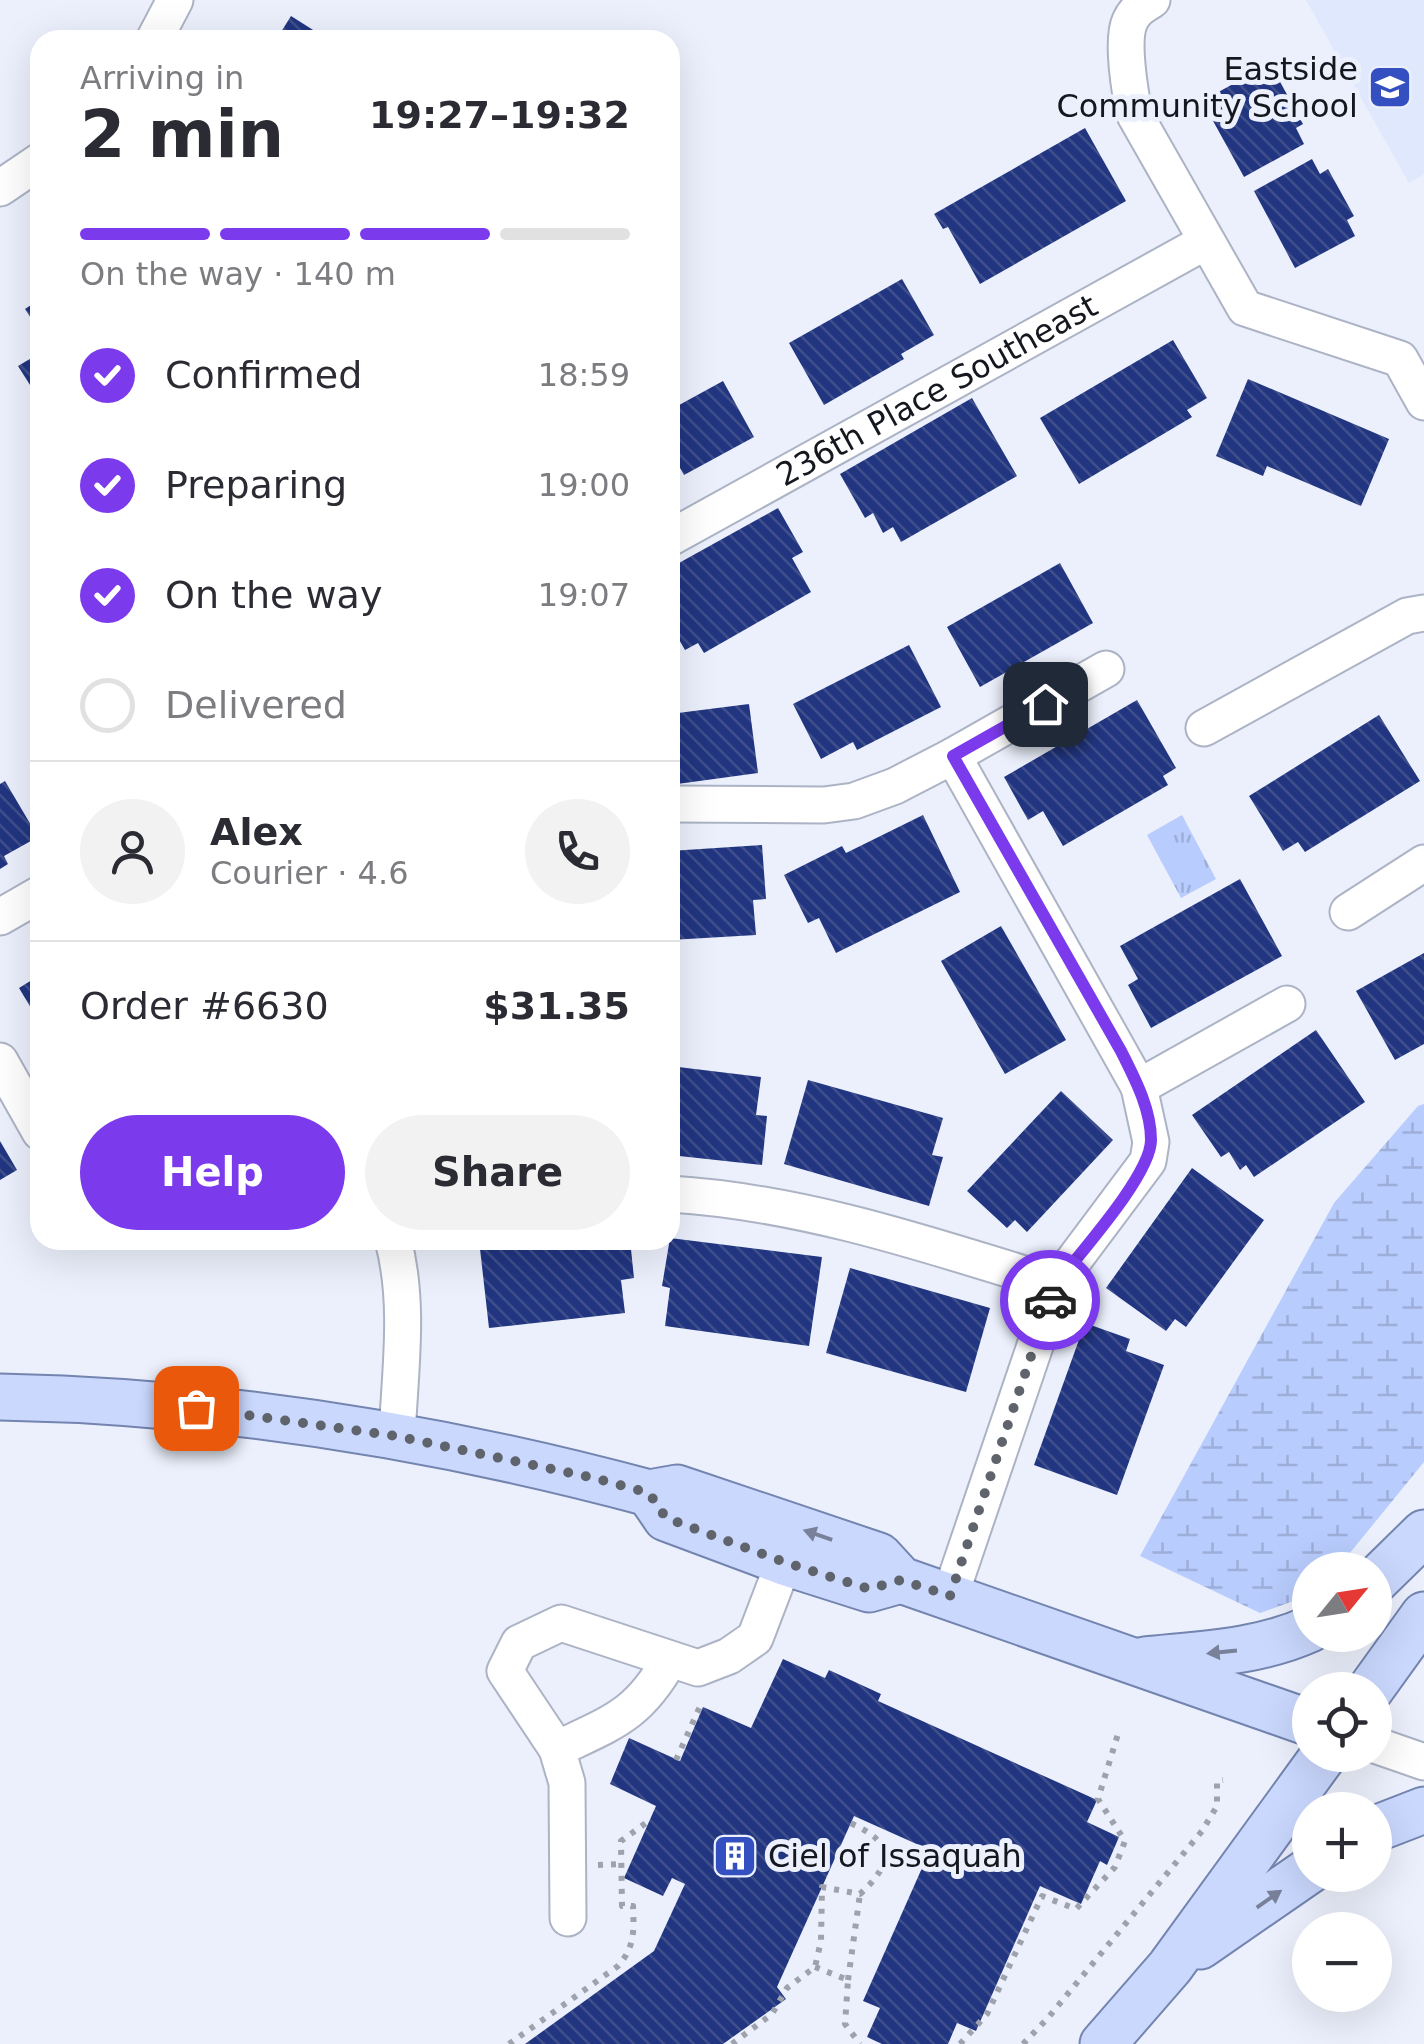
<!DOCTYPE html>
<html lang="en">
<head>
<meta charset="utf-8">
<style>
	body { margin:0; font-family:"DejaVu Sans",sans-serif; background:#f2f2f3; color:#2b2b33; height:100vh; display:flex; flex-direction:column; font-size:38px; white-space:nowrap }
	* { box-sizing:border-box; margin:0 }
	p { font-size:32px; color:#7c7c81 }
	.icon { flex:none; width:55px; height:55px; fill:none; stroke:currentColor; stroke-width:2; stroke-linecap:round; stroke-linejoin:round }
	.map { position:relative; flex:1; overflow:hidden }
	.sheet { position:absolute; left:30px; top:30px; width:650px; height:1220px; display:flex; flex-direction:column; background:#fff; border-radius:30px; box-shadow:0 10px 40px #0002 }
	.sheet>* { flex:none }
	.needle { width:65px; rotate:60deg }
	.buttons { position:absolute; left:1292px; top:1552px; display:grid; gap:20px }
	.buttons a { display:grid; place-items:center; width:100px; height:100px; border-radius:50%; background:#fff; box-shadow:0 10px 40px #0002; font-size:50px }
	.pin { position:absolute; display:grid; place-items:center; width:85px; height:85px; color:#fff; margin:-42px; border-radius:20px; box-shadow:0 5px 15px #0006 }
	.courier { position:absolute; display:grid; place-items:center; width:100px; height:100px; margin:-50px; border:8px solid #7c3aed; border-radius:50%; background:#fff; color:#222; box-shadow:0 2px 12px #0007 }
	.headline em { font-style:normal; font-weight:700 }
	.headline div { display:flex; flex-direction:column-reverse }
	.headline { display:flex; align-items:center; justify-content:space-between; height:170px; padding:0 50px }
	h1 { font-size:65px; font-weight:700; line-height:75px }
	.bar { display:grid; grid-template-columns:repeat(4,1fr); gap:15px 10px; align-content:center; height:120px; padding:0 50px }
	.bar i { height:12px; border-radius:8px; background:#e1e1e2 }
	.bar .selected { background:#7c3aed }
	.bar p { grid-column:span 4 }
	.line { display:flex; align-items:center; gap:25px; padding:0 50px; border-top:2px solid #e1e1e2 }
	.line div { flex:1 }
	.round { display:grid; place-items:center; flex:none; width:105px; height:105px; border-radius:52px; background:#f2f2f3 }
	ol { padding:0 50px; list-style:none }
	li { display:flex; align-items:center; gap:30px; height:110px }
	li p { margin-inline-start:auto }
	li .icon { padding:10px; border-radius:50%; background:#7c3aed; color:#fff; stroke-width:4 }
	li:last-child { color:#7c7c81 }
	li i { width:55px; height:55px; border:5px solid #e1e1e2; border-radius:50% }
	.primary-button { display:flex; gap:20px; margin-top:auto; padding:20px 50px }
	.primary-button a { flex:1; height:115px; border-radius:60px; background:#7c3aed; color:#fff; font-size:40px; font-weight:700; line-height:115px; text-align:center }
	.primary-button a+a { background:#f2f2f3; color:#2b2b33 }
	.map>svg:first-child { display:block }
</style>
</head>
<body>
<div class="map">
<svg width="1424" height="2044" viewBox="0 0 1424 2044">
	<defs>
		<pattern id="wetland-marsh" width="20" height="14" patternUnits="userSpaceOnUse" patternTransform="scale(2.5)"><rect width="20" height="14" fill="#b8ccfd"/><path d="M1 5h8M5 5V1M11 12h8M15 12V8" fill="none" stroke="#9daed8"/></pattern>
		<pattern id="park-tufts" width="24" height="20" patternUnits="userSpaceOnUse" patternTransform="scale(2.5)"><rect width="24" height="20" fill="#b8ccfd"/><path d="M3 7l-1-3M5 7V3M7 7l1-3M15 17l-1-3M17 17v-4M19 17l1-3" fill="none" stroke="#9daed8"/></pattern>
		<pattern id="building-back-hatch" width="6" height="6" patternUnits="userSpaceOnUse" patternTransform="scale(2.5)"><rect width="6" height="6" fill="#213580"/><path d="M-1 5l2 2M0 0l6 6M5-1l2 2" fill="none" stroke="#3f4f8c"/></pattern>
	</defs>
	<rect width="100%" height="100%" fill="#ebf0fc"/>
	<path fill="#e0e8fd" d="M1306,0H1424V174L1409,183Z"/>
	<path fill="url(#wetland-marsh)" d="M1424,1104V1462L1336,1570H1310V1595L1260,1613L1140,1556L1334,1203L1418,1106Z"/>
	<path fill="url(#park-tufts)" d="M1182,815L1216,879L1181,898L1147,835Z"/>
	<g fill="url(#building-back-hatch)">
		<path d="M291,16L329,40H276Z"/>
		<path d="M1266,66L1274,80L1278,78L1303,124L1296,128L1304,144L1244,177L1202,101Z"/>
		<path d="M1085,128L1126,201L980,284L948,227L943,229L934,214Z"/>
		<path d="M1312,159L1320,174L1328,169L1354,216L1347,220L1355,236L1295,268L1254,191Z"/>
		<path d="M902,279L934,335L901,354L904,359L824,405L789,343Z"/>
		<path d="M40,299V332L25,309Z"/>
		<path d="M1173,340L1207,398L1187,410L1192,417L1079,484L1040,418Z"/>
		<path d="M40,353V394L37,396L18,366Z"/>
		<path d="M1248,379L1389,439L1361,506L1267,466L1263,476L1216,456Z"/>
		<path d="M723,381L754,437L684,475L670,450V410Z"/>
		<path d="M972,398L1017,476L901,542L893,527L883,533L873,513L865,518L840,474Z"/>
		<path d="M778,508L803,552L792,558L811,592L704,653L698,643L685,650L670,624V568Z"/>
		<path d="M1060,563L1093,623L980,687L947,627Z"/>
		<path d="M909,645L941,707L857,750L853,742L821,759L793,704Z"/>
		<path d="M1137,700L1176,768L1163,776L1168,785L1063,846L1043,811L1028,820L1004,777Z"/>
		<path d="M749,704L758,773L670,785V714Z"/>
		<path d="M1379,715L1420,781L1305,852L1298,842L1283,851L1249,796Z"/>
		<path d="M5,781L38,837L4,856L8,864L0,869V784Z"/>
		<path d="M923,815L960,892L836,953L819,918L808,923L784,875L842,846L846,853Z"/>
		<path d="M762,845L766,899L753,900L756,935L670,940V851Z"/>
		<path d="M1240,879L1282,956L1151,1028L1128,985L1138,979L1120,946Z"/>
		<path d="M1001,926L1066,1040L1005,1074L941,961Z"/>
		<path d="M1424,953V1044L1395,1060L1356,991Z"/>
		<path d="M40,975V1023L19,988Z"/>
		<path d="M1316,1030L1365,1102L1254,1177L1246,1165L1240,1170L1229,1152L1221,1157L1192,1115Z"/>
		<path d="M670,1066L761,1077L756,1115L767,1116L762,1165L670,1155Z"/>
		<path d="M808,1080L943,1118L932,1155L943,1157L929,1206L784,1164Z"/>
		<path d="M1061,1091L1113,1140L1027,1232L1015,1220L1007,1228L967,1191Z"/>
		<path d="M0,1141L17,1170L0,1180Z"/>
		<path d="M1192,1168L1264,1220L1186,1327L1175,1319L1166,1331L1106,1288Z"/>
		<path d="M670,1238L822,1257L809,1346L665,1326L670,1288L662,1286Z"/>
		<path d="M479,1240H630L634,1278L621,1280L625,1313L489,1328Z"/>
		<path d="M850,1268L990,1308L966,1392L826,1353Z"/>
		<path d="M1085,1323L1130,1339L1126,1351L1164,1365L1117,1495L1034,1465Z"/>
		<path d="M783,1659L825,1678L829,1670L881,1694L878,1701L1097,1800L1087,1822L1119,1837L1107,1865L1100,1861L1081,1904L1040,1886L976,2031L957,2023L948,2044H882L867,2037L880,2008L863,2001L930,1850L854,1816L777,1987L786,1999L723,2044H525L654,1951L685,1884L672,1878L663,1896L624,1878L656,1806L610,1784L629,1738L680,1761L703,1707L751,1728Z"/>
	</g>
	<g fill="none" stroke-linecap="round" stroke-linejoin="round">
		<g stroke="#acb3c5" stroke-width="39">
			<g id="minor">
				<path d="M1152,0C1142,6 1135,10 1130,21C1121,40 1130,94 1135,115L1245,308L1400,359L1424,402"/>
				<path d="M154,40L175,0"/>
				<path d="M0,188L40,161"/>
				<path id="s1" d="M670,538L1205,242"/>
				<path d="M1204,728L1407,616L1424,613"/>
				<path d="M953,756L1139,1087"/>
				<path d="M670,804L824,805L854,801L895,786L953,756L1106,669"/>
				<path d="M1348,912L1424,863"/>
				<path d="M0,917L40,894"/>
				<path d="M0,1061L40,1132"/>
				<path d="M670,1194C803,1202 930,1245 1056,1284"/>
				<path d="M393,1240C410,1303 400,1371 397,1436"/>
				<path d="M950,1596L1056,1284L1148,1161L1151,1142L1139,1087L1287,1004"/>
				<path d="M670,1659C638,1716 613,1722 557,1749L505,1671L519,1643L561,1623L698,1668L729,1656L755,1638L784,1562"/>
				<path d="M1375,1745L1424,1762"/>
				<path d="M557,1749L567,1783L568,1918"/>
			</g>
		</g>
		<g stroke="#7384af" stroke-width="49">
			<g id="major">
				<path d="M0,1397C219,1401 437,1436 649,1493L677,1488L879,1556L901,1580L1310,1723"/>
				<path d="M649,1493L666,1518L784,1562L869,1589L901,1580"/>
				<path d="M1375,1581L1424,1533"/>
				<path d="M1144,1660C1200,1654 1257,1653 1310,1629"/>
				<path d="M1370,1690L1424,1615"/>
				<path d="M1375,1829L1424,1810"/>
				<path d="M1200,1946L1310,1870"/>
				<path d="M1103,2044L1170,1967L1324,1755"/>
			</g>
		</g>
		<g stroke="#9ea2ac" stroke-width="6" stroke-dasharray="5 8" stroke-linecap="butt">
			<path d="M676,1760L702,1702"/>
			<path d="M598,1865L622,1864"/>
			<path d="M815,1967L848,1980L845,2024L860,2044"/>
			<path d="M848,1980L860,1894"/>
			<path d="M509,2044L618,1966C635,1947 634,1930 633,1906H622L621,1841L650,1820"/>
			<path d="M732,2044L772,2014L787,1988L815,1967L821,1941L822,1887L860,1894C894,1863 894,1842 850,1823"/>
			<path d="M960,2044L987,2014L1042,1896L1076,1909L1115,1867L1125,1841L1098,1799L1118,1734"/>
			<path d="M1023,2044L1047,2019L1202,1831L1217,1806V1781L1223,1780"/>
		</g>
		<use href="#minor" stroke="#fff" stroke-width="35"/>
		<use href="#major" stroke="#cad8fe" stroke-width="45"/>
	</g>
	<defs><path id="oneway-solid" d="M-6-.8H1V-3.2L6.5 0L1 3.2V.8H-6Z" transform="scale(2.5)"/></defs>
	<g fill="#788199">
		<use href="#oneway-solid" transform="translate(818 1535) rotate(-161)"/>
		<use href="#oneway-solid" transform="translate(1222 1652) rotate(174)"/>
		<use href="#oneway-solid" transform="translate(1269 1899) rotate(-35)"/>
	</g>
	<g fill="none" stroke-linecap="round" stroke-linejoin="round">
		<path stroke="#5f636b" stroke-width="10" stroke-dasharray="0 18" d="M196,1408L396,1436L594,1478L649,1493L666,1518L784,1562L869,1589L901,1580L950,1596L1050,1300"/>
		<path stroke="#7c3aed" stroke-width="12" d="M1045,704L953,756L1121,1051C1135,1079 1151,1109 1151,1140C1151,1175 1079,1254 1056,1284L1050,1300"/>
	</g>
	<defs>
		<g id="school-square" transform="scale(2.25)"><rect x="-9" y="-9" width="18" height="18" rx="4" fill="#334fc0" stroke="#ebf0fc"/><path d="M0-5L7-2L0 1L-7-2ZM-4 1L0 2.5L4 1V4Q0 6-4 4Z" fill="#fff"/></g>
		<g id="building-square" transform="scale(2.25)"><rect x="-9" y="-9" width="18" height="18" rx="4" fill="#334fc0" stroke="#ebf0fc"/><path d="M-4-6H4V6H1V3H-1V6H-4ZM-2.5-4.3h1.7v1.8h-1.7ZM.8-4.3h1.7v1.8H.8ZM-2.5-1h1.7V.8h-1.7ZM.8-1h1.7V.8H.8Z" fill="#fff"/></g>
	</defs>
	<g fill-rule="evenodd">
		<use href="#school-square" x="1390" y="87"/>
		<use href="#building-square" x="735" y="1856"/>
	</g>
	<g text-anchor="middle" stroke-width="10" stroke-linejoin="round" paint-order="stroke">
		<g font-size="32" fill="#14171d" stroke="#ebf0fc" text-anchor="end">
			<text x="1358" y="80">Eastside<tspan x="1358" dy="37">Community School</tspan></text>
			<text x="768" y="1867" text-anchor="start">Ciel of Issaquah</text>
		</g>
		<g font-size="32" fill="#14171d" stroke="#ebf0fc">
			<text dy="11" stroke="none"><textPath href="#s1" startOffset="305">236th Place Southeast</textPath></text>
		</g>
	</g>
</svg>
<div class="buttons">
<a><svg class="needle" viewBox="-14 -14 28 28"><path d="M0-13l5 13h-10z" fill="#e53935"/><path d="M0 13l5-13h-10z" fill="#7c7c81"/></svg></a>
<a><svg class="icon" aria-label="locate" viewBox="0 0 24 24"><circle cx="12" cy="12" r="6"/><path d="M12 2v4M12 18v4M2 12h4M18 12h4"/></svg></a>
<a>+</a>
<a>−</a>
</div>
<div class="pin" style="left:196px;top:1408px;background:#ea580c"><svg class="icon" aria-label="bag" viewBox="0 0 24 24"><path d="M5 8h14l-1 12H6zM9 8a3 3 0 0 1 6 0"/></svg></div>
<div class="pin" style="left:1045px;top:704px;background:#1f2937"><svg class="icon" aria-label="home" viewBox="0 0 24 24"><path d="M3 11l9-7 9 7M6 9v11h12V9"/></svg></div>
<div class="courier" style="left:1050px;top:1300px"><svg class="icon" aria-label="car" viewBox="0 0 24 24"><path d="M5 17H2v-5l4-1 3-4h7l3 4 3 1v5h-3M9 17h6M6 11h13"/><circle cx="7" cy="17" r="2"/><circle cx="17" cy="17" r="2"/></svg></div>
<section class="sheet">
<div class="headline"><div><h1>2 min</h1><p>Arriving in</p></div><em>19:27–19:32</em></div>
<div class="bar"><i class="selected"></i><i class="selected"></i><i class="selected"></i><i></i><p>On the way · 140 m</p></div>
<ol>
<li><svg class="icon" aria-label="check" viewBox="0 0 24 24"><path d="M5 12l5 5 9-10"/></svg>Confirmed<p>18:59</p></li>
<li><svg class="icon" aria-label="check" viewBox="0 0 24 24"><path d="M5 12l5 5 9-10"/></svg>Preparing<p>19:00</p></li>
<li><svg class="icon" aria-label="check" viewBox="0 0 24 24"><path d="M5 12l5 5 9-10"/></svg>On the way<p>19:07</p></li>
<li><i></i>Delivered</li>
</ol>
<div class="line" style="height:180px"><a class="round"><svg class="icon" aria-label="person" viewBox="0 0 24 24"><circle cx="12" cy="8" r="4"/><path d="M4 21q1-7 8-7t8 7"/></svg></a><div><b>Alex</b><p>Courier · 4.6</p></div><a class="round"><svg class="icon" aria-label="phone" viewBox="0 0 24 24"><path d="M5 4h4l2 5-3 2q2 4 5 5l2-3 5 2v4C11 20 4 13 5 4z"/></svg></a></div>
<div class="line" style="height:130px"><div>Order #6630</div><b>$31.35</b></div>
<div class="primary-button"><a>Help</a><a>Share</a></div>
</section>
</div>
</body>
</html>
